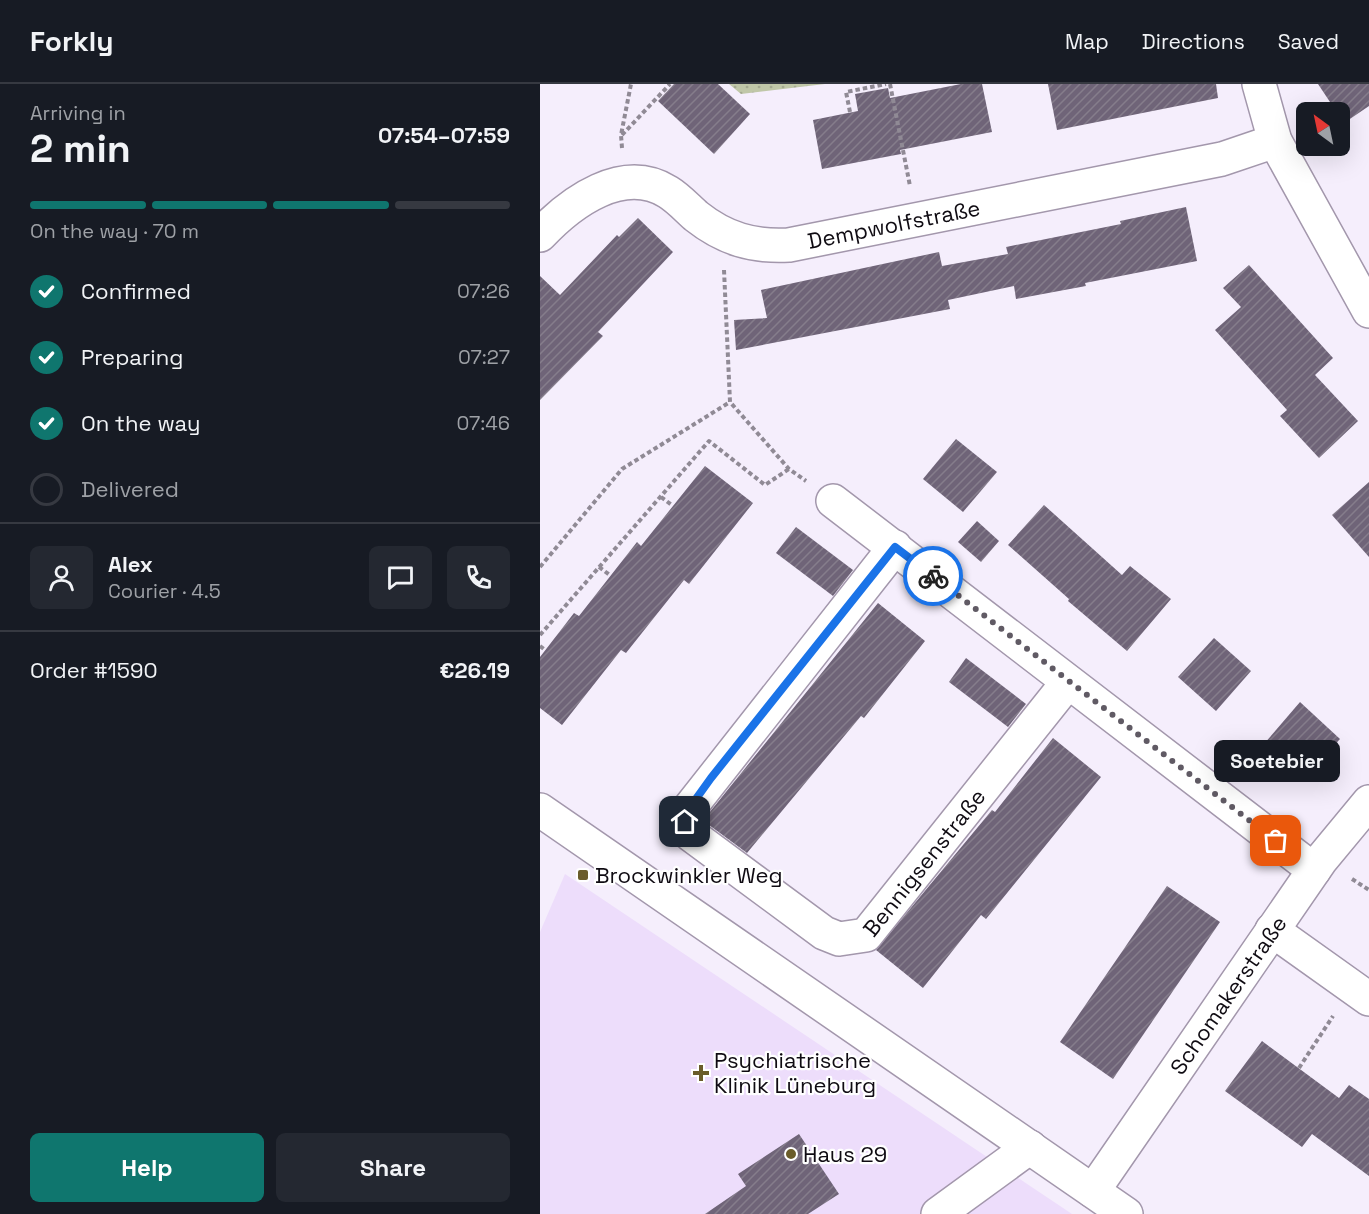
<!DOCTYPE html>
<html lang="en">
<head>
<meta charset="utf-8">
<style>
	body { margin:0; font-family:"Space Grotesk",sans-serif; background:#242831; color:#f1f3f6; height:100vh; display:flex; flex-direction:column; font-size:22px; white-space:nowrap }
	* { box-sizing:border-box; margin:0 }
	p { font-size:20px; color:#9ea1a6 }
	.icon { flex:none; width:33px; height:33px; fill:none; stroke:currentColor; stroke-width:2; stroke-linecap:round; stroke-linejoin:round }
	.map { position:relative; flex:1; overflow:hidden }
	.side { display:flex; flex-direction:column; background:#171b24; width:540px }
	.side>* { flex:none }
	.needle { width:39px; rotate:327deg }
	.controls { position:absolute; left:756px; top:18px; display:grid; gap:12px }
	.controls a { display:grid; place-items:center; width:54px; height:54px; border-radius:9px; background:#171b24; box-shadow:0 6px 24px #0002; font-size:30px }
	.pin { position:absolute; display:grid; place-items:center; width:51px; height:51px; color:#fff; margin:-26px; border-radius:12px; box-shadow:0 3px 9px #0006 }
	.courier { position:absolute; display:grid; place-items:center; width:60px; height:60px; margin:-30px; border:4px solid #1a73e8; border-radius:50%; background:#fff; color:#222; box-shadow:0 2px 8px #0007 }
	.bubble { position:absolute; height:42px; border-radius:9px; background:#171b24; box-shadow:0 6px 24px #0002; font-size:20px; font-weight:700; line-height:42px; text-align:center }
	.overview em { font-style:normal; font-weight:700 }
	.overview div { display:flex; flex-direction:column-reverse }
	.overview { display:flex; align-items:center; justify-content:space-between; height:102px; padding:0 30px }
	h1 { font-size:39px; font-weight:700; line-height:45px }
	.bar { display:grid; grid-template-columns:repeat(4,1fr); gap:9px 6px; align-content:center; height:72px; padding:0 30px }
	.bar i { height:8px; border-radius:4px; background:#363941 }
	.bar .current { background:#0f766e }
	.bar p { grid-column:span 4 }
	.line { display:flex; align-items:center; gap:15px; padding:0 30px; border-top:2px solid #363941 }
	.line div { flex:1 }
	.round { display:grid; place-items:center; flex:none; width:63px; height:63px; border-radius:9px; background:#242831 }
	ol { padding:0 30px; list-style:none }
	li { display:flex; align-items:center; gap:18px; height:66px }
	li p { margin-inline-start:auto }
	li .icon { padding:6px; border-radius:50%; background:#0f766e; color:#fff; stroke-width:4 }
	li:last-child { color:#9ea1a6 }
	li i { width:33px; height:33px; border:3px solid #363941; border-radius:50% }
	.cta { display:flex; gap:12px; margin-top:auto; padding:12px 30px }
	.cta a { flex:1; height:69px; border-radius:9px; background:#0f766e; color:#fff; font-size:24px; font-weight:700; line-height:69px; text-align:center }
	.cta a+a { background:#242831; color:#f1f3f6 }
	header { display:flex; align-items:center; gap:36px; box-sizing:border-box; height:84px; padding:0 30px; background:#171b24; border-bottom:2px solid #363941 }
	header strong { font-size:28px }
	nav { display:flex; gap:33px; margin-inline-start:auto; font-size:21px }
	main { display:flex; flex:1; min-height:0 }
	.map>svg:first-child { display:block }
</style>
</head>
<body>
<header>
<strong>Forkly</strong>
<nav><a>Map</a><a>Directions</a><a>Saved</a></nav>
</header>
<main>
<section class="side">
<div class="overview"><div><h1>2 min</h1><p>Arriving in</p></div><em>07:54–07:59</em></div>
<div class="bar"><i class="current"></i><i class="current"></i><i class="current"></i><i></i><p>On the way · 70 m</p></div>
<ol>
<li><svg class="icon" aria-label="check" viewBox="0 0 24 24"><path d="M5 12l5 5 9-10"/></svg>Confirmed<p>07:26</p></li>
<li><svg class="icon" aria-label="check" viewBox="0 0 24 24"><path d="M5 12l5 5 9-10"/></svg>Preparing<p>07:27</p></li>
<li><svg class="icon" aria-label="check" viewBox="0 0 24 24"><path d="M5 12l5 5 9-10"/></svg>On the way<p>07:46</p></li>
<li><i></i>Delivered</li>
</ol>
<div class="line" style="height:108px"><a class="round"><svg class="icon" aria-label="person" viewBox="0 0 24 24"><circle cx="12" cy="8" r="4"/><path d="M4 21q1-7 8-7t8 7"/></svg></a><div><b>Alex</b><p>Courier · 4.5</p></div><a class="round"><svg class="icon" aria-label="chat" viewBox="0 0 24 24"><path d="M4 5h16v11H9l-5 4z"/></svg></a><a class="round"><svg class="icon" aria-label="phone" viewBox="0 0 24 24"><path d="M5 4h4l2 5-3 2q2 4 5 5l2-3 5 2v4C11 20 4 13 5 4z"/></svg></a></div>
<div class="line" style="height:78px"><div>Order #1590</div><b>€26.19</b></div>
<div class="cta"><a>Help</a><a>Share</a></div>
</section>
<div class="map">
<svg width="829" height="1130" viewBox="0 0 829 1130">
	<defs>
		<pattern id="grass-dots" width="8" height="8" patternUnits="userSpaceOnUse" patternTransform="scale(1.5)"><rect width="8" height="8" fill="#c0c7a8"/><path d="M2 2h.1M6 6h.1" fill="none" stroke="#a4aa90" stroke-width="1.8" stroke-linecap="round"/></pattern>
		<pattern id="building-hatch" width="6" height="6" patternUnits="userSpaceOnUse" patternTransform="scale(1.5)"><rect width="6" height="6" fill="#6f6478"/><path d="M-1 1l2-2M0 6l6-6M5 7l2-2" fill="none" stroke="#857d8b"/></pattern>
	</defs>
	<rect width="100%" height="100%" fill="#f5eefc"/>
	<path fill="#edddfb" d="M25,790L532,1130H0V848Z"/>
	<path fill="url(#grass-dots)" d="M189,0H285L201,10Z"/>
	<g fill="url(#building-hatch)">
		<path d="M134,0H178L210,30L174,70L118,17Z"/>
		<path d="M421,0H442L452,48L360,66L361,70L282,85L273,36L318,27L315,10L348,4L350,14Z"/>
		<path d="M508,0H676L678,14L517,46Z"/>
		<path d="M778,0H829V22L804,39Z"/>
		<path d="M646,123L657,177L545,199L546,202L476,215L474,202L408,216L410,225L196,266L194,236L227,234L221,206L399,168L402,182L468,170L466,163L581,140L580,137Z"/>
		<path d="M98,134L133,168L58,248L63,252L0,316V192L20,211L77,151L79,153Z"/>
		<path d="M709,181L793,274L775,291L818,337L779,374L740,332L747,326L675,246L701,223L683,204Z"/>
		<path d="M416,355L457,388L423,428L383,395Z"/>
		<path d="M165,382L213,419L149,500L144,496L86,569L81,566L22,641L0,624V573L34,529L39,532L97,458L101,462Z"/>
		<path d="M829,398V473L792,431Z"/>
		<path d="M504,421L582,491L590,482L631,515L587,567L528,517L529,515L468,461Z"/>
		<path d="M437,437L459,457L441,478L418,458Z"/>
		<path d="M256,443L313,486L293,512L236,469Z"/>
		<path d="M338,519L385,557L324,634L321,632L207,769L165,738V734Z"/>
		<path d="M674,554L711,587L676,627L638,593Z"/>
		<path d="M426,574L486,620L468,643L409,598Z"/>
		<path d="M760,618L800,655L763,695L724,660Z"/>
		<path d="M513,654L561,693L446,835L441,831L383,904L336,866L452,726L455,728Z"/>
		<path d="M627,802L680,838L573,995L520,958Z"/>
		<path d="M722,957L799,1014L809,1001L829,1015V1092L772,1050L762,1063L685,1007Z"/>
		<path d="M259,1050L299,1110L268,1130H165L206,1102L198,1090Z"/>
	</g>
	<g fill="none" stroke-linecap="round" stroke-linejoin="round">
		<g stroke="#a397ac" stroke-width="36">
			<g id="minor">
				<path d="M719,0L735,57L829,227"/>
				<path id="s1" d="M0,151C31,118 83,80 128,108C138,114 147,124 156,132C185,155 213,163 249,161L682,75L735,57"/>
				<path d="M293,417L774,786"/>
				<path id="s2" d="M355,463L148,726L145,738L150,750L284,849L299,855L326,851L528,598"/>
				<path d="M0,726L586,1130"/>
				<path d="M732,846L829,915"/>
				<path id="s3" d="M553,1107L781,776L829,718"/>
				<path d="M398,1130L490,1063"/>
			</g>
		</g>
		<g stroke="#908a95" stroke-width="4" stroke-dasharray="4.5 3" stroke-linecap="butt">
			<path d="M350,0L370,102"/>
			<path d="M310,28L306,8L346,0"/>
			<path d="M82,51L130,0"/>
			<path d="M82,64L81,51L91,0"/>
			<path d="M184,186L190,318L249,385L266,397"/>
			<path d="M121,413L133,422"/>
			<path d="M0,483L82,385L190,318"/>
			<path d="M59,483L71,492"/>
			<path d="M0,551L169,357L225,401L249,385"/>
			<path d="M0,562L5,566"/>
			<path d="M812,795L829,806"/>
			<path d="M759,984L793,932"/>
		</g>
		<use href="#minor" stroke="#fff" stroke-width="33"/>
	</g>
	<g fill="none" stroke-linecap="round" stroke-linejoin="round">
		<path stroke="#605a64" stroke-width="6" stroke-dasharray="0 10.8" d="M393,492L736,757"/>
		<path stroke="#1a73e8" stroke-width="8" d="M145,738L148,726L171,694L355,463L393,492"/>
	</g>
	<g fill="#6a5c2a" stroke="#fff" stroke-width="2">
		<rect x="37" y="785" width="12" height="12" rx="3"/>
		<path d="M158 980h6v6h6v6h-6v6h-6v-6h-6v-6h6z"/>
		<circle cx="251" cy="1070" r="6"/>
	</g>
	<g text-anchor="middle" stroke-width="4.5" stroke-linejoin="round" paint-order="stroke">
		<g font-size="22" fill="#0f0b12" stroke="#fff">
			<text dy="8" stroke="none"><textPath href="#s1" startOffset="390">Dempwolfstraße</textPath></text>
			<text dy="8" stroke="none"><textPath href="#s2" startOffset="663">Bennigsenstraße</textPath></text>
			<text dy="8" stroke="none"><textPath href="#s3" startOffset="238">Schomakerstraße</textPath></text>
		</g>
		<g font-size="22" fill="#0f0b12" stroke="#fff" text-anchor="start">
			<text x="55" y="799">Brockwinkler Weg</text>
			<text x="174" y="984">Psychiatrische<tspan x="174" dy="25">Klinik Lüneburg</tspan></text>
			<text x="263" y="1078">Haus 29</text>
		</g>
	</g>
</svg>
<div class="controls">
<a><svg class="needle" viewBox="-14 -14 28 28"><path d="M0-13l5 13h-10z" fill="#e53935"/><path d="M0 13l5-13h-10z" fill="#9ea1a6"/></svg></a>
</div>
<div class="pin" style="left:736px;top:757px;background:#ea580c"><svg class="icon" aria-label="bag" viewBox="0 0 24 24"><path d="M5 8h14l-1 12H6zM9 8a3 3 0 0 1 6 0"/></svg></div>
<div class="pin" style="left:145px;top:738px;background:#1f2937"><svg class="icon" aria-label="home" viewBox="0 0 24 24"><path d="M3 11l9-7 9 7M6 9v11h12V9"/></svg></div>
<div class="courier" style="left:393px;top:492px"><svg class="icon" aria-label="bike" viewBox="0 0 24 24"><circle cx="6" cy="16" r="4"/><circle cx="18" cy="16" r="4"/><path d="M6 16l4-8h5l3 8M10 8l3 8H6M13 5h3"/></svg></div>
<div class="bubble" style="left:674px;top:656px;width:126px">Soetebier</div>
</div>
</main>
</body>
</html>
